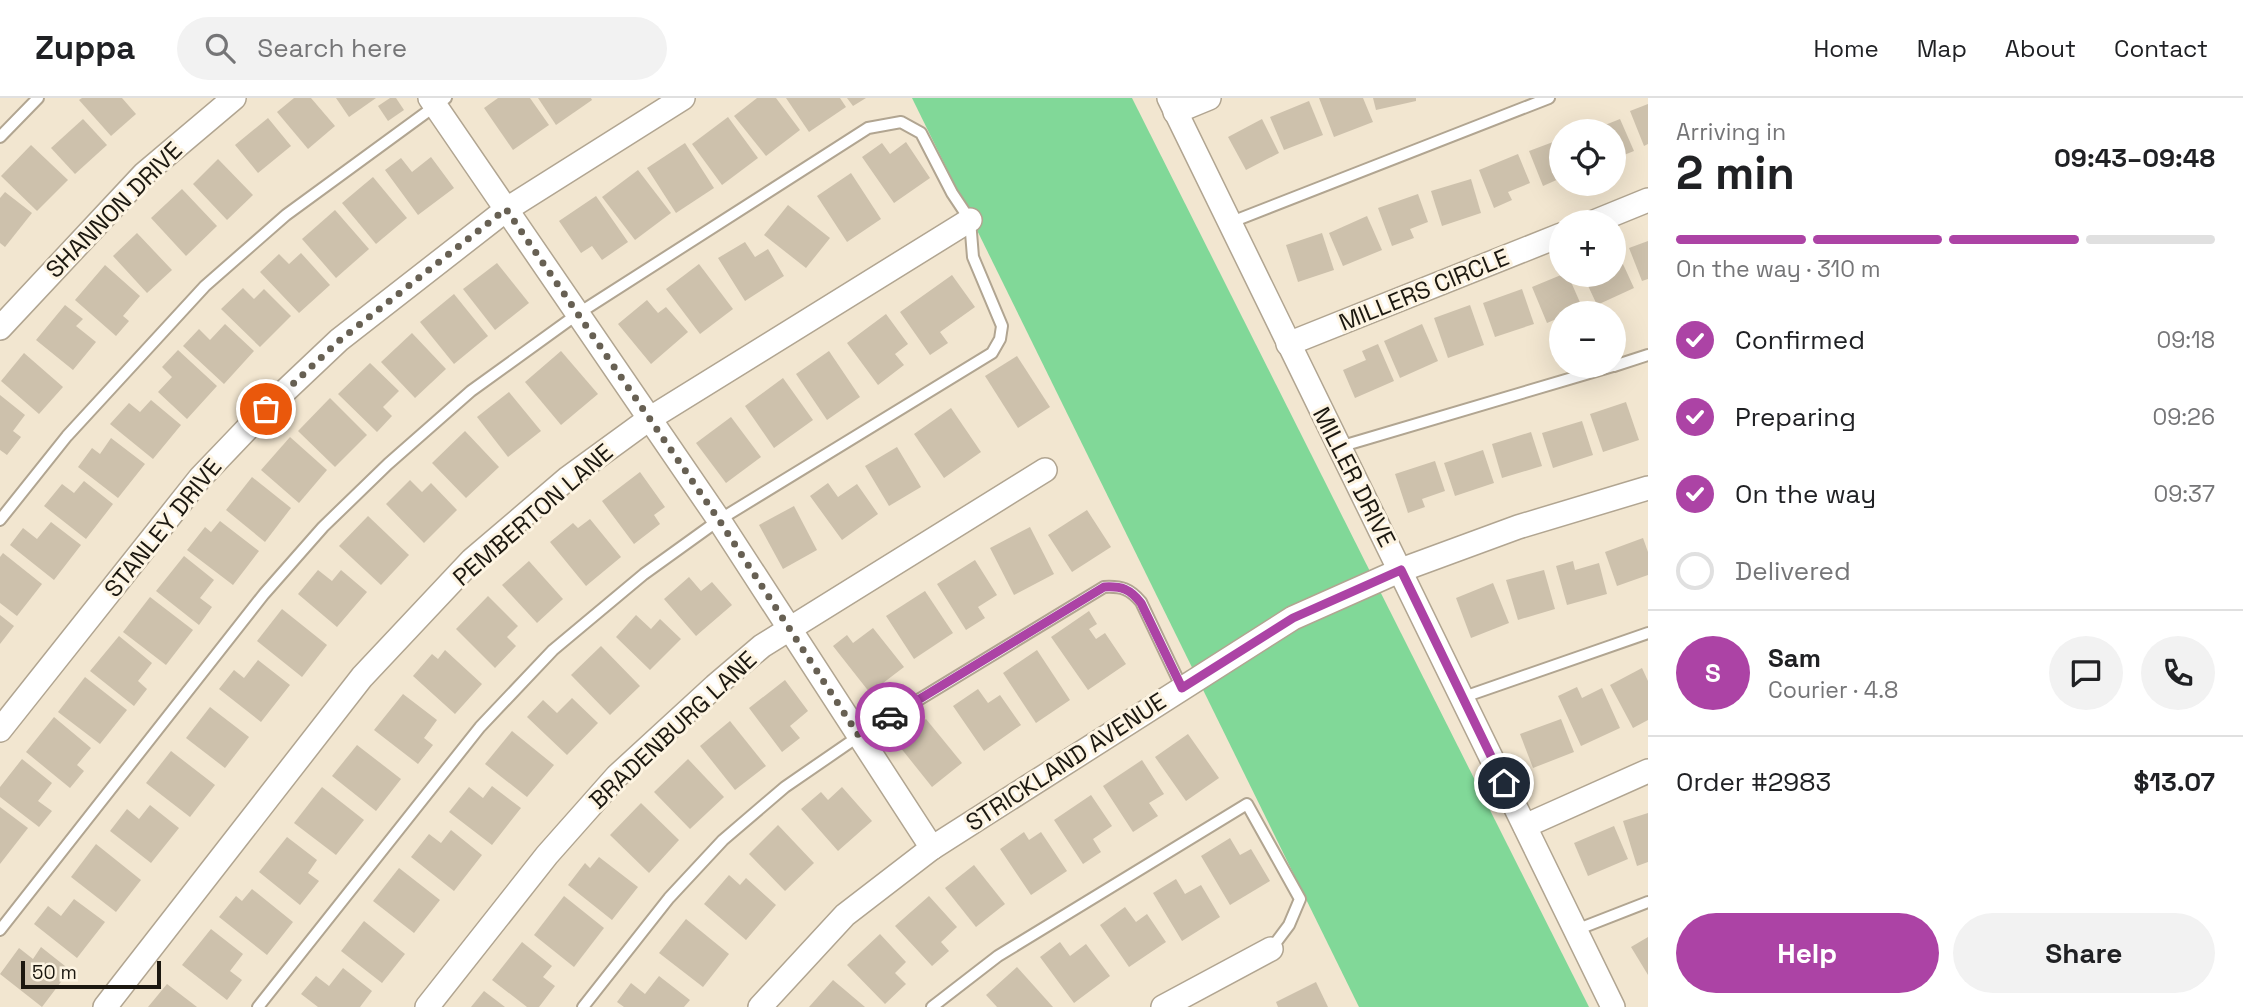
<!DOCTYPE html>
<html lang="en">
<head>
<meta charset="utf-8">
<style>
	body { margin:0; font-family:"Space Grotesk",sans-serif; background:#f2f2f2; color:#202124; height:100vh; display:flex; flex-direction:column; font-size:26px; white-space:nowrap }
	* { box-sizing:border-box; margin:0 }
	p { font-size:23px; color:#757577 }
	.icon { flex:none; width:38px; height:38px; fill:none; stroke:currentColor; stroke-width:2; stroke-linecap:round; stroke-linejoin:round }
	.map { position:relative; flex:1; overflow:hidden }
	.drawer { display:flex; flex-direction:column; background:#fff; width:595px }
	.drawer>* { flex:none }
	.controls { position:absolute; left:1549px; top:21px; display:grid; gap:14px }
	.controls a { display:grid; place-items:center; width:77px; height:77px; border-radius:50%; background:#fff; box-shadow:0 7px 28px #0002; font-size:35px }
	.scale { position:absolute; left:21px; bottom:18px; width:140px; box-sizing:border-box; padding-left:7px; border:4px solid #1c1810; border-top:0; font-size:19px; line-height:24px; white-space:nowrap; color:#1c1810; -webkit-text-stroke:5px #fdf4e2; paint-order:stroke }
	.pin { position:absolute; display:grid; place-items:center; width:60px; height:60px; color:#fff; margin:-30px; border:4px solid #fff; border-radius:50%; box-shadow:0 2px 7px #0007 }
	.courier { position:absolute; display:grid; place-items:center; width:70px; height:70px; margin:-35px; border:5px solid #ac43a5; border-radius:50%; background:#fff; color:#222; box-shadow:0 2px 9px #0007 }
	.headline em { font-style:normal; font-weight:700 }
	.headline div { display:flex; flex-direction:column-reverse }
	.headline { display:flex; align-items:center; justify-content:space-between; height:119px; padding:0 28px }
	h1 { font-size:46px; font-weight:700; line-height:52px }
	.bar { display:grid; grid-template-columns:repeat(4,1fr); gap:10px 7px; align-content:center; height:84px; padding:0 28px }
	.bar i { height:9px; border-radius:5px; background:#e0e0e0 }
	.bar .selected { background:#ac43a5 }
	.bar p { grid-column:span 4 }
	.line { display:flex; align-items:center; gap:18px; padding:0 28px; border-top:2px solid #e0e0e0 }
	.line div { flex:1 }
	.round { display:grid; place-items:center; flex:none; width:74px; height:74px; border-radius:37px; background:#f2f2f2 }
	ol { padding:0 28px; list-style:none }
	li { display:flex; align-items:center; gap:21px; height:77px }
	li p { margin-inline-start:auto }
	li .icon { padding:7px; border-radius:50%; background:#ac43a5; color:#fff; stroke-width:4 }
	li:last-child { color:#757577 }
	li i { width:38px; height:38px; border:4px solid #e0e0e0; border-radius:50% }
	.button { display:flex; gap:14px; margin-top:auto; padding:14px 28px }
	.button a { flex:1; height:80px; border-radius:42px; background:#ac43a5; color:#fff; font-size:28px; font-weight:700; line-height:80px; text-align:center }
	.button a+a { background:#f2f2f2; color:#202124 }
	header { display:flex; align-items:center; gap:42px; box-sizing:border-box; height:98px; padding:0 35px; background:#fff; border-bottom:2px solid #e0e0e0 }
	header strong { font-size:33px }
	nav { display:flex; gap:38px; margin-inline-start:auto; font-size:24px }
	.search { width:490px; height:63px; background:#f2f2f2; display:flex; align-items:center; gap:18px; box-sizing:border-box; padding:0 24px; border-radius:38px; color:#757577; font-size:26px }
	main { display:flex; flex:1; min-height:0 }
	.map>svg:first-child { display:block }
</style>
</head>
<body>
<header>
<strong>Zuppa</strong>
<div class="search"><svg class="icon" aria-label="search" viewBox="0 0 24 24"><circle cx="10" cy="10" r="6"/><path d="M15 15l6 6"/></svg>Search here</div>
<nav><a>Home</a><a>Map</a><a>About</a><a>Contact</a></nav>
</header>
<main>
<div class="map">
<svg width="1648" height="909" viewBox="0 0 1648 909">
	<rect width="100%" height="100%" fill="#f2e6d0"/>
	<path fill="#81d898" d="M912,0H1132L1589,909H1359Z"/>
	<g fill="#cdc1ac">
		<path d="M82,0H122L136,16L111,38L79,2Z"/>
		<path d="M294,0H311L335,28L308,51L277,14Z"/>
		<path d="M336,0H376L349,19Z"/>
		<path d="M390,0H396L404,12L388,23L378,8Z"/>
		<path d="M498,0H530L549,27L513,52L484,10Z"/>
		<path d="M538,0H591L592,2L556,27Z"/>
		<path d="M757,0H776L800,32L766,58L734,18Z"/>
		<path d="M786,0H840L846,9L809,34Z"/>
		<path d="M847,0H866L853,8Z"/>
		<path d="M1319,0H1363L1373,24L1334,39Z"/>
		<path d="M1373,0H1416V3L1376,12Z"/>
		<path d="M1309,3L1323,37L1284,52L1270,19Z"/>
		<path d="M1648,6V46L1644,48L1630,13Z"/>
		<path d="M728,19L758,60L722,87L692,46Z"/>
		<path d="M268,20L291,48L258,75L235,47Z"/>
		<path d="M83,21L107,47L75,76L51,50Z"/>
		<path d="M1262,21L1279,55L1246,72L1228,39Z"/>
		<path d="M1620,21L1634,53L1614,61V33H1590Z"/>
		<path d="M1561,41V80L1543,88L1529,53Z"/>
		<path d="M906,44L930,80L894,105L862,59L882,45L890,56Z"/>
		<path d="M685,45L714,90L676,115L647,70Z"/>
		<path d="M31,47L68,82L37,113L1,78Z"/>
		<path d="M1518,56L1530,85L1508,94L1512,102L1494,110L1479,72Z"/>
		<path d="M431,59L454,90L418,117L385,72L401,60L412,74Z"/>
		<path d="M218,61L253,97L227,122L193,86Z"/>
		<path d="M638,72L671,115L635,142L602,99Z"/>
		<path d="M851,75L881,121L847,144L817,98Z"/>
		<path d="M373,79L407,120L376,146L342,105Z"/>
		<path d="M1471,81L1481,115L1442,128L1431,93Z"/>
		<path d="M182,91L217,128L186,158L151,120Z"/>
		<path d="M5,94L32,115L5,149L0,145V100Z"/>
		<path d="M1418,96L1428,124L1410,131L1414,140L1392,148L1378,110Z"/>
		<path d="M596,98L628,144L602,162L592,148L581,155L559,123Z"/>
		<path d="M788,107L830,140L806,170L764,137Z"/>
		<path d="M335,112L369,151L336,180L302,141Z"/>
		<path d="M1367,118L1382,152L1343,168L1329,135Z"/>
		<path d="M137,135L172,172L147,195L113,158Z"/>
		<path d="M1322,135L1334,172L1298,184L1286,147Z"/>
		<path d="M1648,143V181L1642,183L1629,150Z"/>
		<path d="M745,144L755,159L768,151L784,178L745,203L718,160Z"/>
		<path d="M1617,153L1634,190L1597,207L1583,177H1614V154Z"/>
		<path d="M301,155L330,187L299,215L260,174L279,156L289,166Z"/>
		<path d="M497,165L529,205L495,232L463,191Z"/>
		<path d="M699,166L733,211L700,236L666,191Z"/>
		<path d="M105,167L140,198L123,218L129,223L116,238L75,202Z"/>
		<path d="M952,177L975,209L940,234L948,245L930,257L900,214Z"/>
		<path d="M1561,177H1568L1582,209L1561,215V219L1547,225L1532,189Z"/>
		<path d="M243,190L254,201L264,191L291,218L260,249L221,211Z"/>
		<path d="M1522,191L1534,226L1495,239L1483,205Z"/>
		<path d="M454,196L488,238L454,266L420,224Z"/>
		<path d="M647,202L658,215L666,209L688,234L651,266L618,226Z"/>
		<path d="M65,207L83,221L76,228L96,244L73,272L36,242Z"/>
		<path d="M1470,207L1484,247L1448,260L1434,220Z"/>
		<path d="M886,216L908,246L895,256L904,267L878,287L847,245Z"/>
		<path d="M225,226L254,253L224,286L183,248L199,231L210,242Z"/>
		<path d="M1422,226L1438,263L1400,280L1384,243Z"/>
		<path d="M412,235L446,271L415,300L381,264Z"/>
		<path d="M1378,246L1394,283L1355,300L1343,272L1366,262L1362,253Z"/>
		<path d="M178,252L217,288L187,321L158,294L172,279L162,269Z"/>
		<path d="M561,253L598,296L561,327L525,284Z"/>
		<path d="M829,253L860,299L827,322L796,276Z"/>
		<path d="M24,255L63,289L39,316L1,283Z"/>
		<path d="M1017,258L1050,309L1018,330L985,278Z"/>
		<path d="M370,265L399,293L383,309L392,318L377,334L338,296Z"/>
		<path d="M783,280L813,322L774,350L745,308Z"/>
		<path d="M509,294L541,333L508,359L477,319Z"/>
		<path d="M0,297L25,317L13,333L21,339L7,357L0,352Z"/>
		<path d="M330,300L367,337L335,369L298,333Z"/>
		<path d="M151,302L181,327L153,361L110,326L129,305L140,314Z"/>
		<path d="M1626,304L1639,342L1603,354L1590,316Z"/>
		<path d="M951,310L981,354L944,380L914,336Z"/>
		<path d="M731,319L761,359L726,385L696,345Z"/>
		<path d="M1582,323L1593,357L1553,370L1542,335Z"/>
		<path d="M465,333L499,369L466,400L432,365Z"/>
		<path d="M1531,334L1542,368L1502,380L1492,346Z"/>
		<path d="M290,339L327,372L299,405L261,372Z"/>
		<path d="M111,340L145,366L118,400L78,369L92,350L100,356Z"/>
		<path d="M897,349L921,389L889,408L865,368Z"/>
		<path d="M1483,352L1494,385L1455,398L1444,365Z"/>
		<path d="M1435,363L1445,393L1422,401L1425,409L1408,415L1395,376Z"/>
		<path d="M640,374L665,409L654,417L660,426L634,446L602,403Z"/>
		<path d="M252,379L291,410L265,444L226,412Z"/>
		<path d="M410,382L422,394L431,385L457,412L424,445L386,406Z"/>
		<path d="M84,383L113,406L86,441L44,408L62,386L74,395Z"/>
		<path d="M828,385L838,399L857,386L878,416L842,442L810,398Z"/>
		<path d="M794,408L817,452L783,471L759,427Z"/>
		<path d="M1087,412L1111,449L1072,474L1048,437Z"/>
		<path d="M368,418L409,457L381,487L339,448Z"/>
		<path d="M590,421L621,459L586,488L550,444L573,425L578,430Z"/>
		<path d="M220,423L259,453L233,487L187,452L205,429L211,434Z"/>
		<path d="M51,424L81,447L54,482L10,447L23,430L37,441Z"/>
		<path d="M1030,429L1054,476L1014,497L990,450Z"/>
		<path d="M1643,440L1648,454V477L1617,488L1605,454Z"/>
		<path d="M3,455L42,486L17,518L0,505V459Z"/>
		<path d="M184,458L214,482L200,500L212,509L199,527L156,493Z"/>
		<path d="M975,462L997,497L978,509L985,520L966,532L937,486Z"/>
		<path d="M529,463L563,501L537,525L502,487Z"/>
		<path d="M1573,463L1575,472L1599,465L1607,496L1567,507L1556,468Z"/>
		<path d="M318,472L332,483L341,472L367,494L337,529L298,496Z"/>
		<path d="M1544,472L1555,511L1518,522L1506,482Z"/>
		<path d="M689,479L701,493L712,484L732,507L696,538L664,501Z"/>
		<path d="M1493,485L1509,525L1471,540L1456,500Z"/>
		<path d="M925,493L953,535L914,561L886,518Z"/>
		<path d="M488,498L518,528L507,539L516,548L495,570L456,531Z"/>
		<path d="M150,499L193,532L166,567L123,534Z"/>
		<path d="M282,511L327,547L302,579L257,543Z"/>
		<path d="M1089,513L1097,526L1089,531L1096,541L1105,535L1126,566L1088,592L1051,539Z"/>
		<path d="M0,517L14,528L0,546Z"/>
		<path d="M636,517L651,531L660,521L681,541L650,572L616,539Z"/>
		<path d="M873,530L904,569L870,595L833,548L847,537L853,545Z"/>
		<path d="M119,538L152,565L138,583L147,591L134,608L90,573Z"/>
		<path d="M601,548L640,588L610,617L571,577Z"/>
		<path d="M445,552L482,586L455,616L413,578L432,556L438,561Z"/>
		<path d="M1037,552L1070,602L1036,625L1003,575Z"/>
		<path d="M258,562L290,587L261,624L219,591L234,572L244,580Z"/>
		<path d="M1642,570L1648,583V622L1633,630L1610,587Z"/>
		<path d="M85,579L127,612L100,646L58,614Z"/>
		<path d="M785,582L808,613L790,628L800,640L782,654L749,610Z"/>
		<path d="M1577,589L1582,600L1602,590L1620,630L1581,648L1558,598Z"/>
		<path d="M978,591L988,605L1000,597L1021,627L984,653L953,608Z"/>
		<path d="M403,596L437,622L424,640L433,647L418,666L374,632Z"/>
		<path d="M572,600L598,625L567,657L527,619L543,602L557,615Z"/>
		<path d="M210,609L249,639L225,670L186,640Z"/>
		<path d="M54,619L91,650L77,667L84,673L70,690L26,654Z"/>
		<path d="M926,621L962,665L932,689L896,644Z"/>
		<path d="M1561,621L1574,654L1533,670L1520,636Z"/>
		<path d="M730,623L766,668L735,692L700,648Z"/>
		<path d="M512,633L554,667L527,699L485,666Z"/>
		<path d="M1188,636L1219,680L1186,703L1155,659Z"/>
		<path d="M357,647L401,681L376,713L332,678Z"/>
		<path d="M171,653L215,687L190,719L146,685Z"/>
		<path d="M22,661L52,685L38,703L52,713L39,729L0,699V689Z"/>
		<path d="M688,661L724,699L690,731L654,694Z"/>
		<path d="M1142,662L1164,696L1149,705L1158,718L1133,734L1103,688Z"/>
		<path d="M492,688L521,710L492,747L449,714L469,689L483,700Z"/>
		<path d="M322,689L364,722L336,757L294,725Z"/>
		<path d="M842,689L872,723L838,753L801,711L821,694L828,702Z"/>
		<path d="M1091,697L1112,728L1093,741L1101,754L1083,766L1054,722Z"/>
		<path d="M641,705L679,742L649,775L610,737Z"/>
		<path d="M150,707L179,730L151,765L110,733L127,711L139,721Z"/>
		<path d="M0,709L28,730L0,766Z"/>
		<path d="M1648,715V764L1637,768L1623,723Z"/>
		<path d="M778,727L814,765L785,793L749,756Z"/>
		<path d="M1614,728L1628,761L1588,778L1574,745Z"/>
		<path d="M451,732L482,757L454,793L411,759L429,736L441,745Z"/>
		<path d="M1024,734L1029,742L1041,734L1067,773L1031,797L1000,751Z"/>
		<path d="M287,739L317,762L308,775L319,783L300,807L259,774Z"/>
		<path d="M1230,740L1240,757L1251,751L1270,783L1230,807L1201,758Z"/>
		<path d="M96,746L141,782L116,814L71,779Z"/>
		<path d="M599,759L638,789L612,822L568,787L585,765L590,770Z"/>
		<path d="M974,767L1005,806L976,829L945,790Z"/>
		<path d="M399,770L440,802L414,835L373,803Z"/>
		<path d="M729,777L740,787L746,780L776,807L746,842L704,806Z"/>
		<path d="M1176,781L1185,796L1201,787L1220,819L1182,843L1153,795Z"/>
		<path d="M252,791L293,824L267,857L219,819L236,798L242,803Z"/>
		<path d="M564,798L604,830L574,869L534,837Z"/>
		<path d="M929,798L957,829L941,844L949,853L932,868L895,828Z"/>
		<path d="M74,801L105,824L77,860L34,826L48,808L61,818Z"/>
		<path d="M1125,809L1136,824L1147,816L1166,844L1129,869L1100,827Z"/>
		<path d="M686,821L729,856L703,889L659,855Z"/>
		<path d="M364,823L405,856L382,885L341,853Z"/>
		<path d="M211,831L243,856L230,873L242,882L227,902L182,867Z"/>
		<path d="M880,836L906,864L895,875L906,886L885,906L847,867Z"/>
		<path d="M1648,839V877L1631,849Z"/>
		<path d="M522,844L552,868L543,879L555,888L539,909H527L492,882Z"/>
		<path d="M1060,844L1070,858L1086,846L1110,878L1074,905L1040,859Z"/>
		<path d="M41,849L70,872L42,909L0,876L19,850L33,861Z"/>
		<path d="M1017,869L1053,909H997L986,897Z"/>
		<path d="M343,870L372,893L360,909H318L301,896L316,878L329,888Z"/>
		<path d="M659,878L690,902L684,909H624L617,904L631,885L645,896Z"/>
		<path d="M833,882L865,909H809Z"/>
		<path d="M1316,884L1328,909H1278L1276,904Z"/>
		<path d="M167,886L197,909H148Z"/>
		<path d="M484,893L505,909H471Z"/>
	</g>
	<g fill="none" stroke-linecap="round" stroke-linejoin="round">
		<g stroke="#b1a591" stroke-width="14">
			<g id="lane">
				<path d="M0,39L38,0"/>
				<path d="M1229,125L1549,0"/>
				<path d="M1614,268L1648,257"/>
				<path d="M1339,349L1613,268"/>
				<path d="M0,422L67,338L205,188L286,117L446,0"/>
				<path d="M1461,600L1648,535"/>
				<path d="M0,832L264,496L323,429L388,366L471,293L579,215L868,30L901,24L921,35L952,95L970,122L973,159L1002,228L1000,241L992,255L719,422L644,476L553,552L480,629L258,909"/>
				<path d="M1576,832L1648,804"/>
				<path d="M583,909L669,800L723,742L785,689L859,638L1104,489C1122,488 1130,491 1141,504L1182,590"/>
				<path d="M932,909L998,858L1247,706L1300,801L1289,827L1271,851"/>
			</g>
		</g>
		<g stroke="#b1a591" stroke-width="26">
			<g id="street">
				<path d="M430,0L719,422L932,750"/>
				<path d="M1169,0L1613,909"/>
				<path d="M1175,14L1209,0"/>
				<path d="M1594,124L1648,102"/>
				<path d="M0,230L144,76L234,0"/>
				<path d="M1288,246L1561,137"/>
				<path d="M0,632L200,380L266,311L339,242L507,111L683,0"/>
				<path d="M1525,728L1648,673"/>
				<path d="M105,909L362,579L472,462L568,380L649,321L970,122"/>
				<path d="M427,909L547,757L617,678L715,588L762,548L1045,372"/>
				<path d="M760,909L845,817L932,750L1293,520L1401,472L1518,429L1648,390"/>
				<path d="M1163,909L1271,851"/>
			</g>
		</g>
		<use href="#lane" stroke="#fff" stroke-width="10"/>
		<use href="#street" stroke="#fff" stroke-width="23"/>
	</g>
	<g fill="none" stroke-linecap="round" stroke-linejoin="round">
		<path stroke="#676053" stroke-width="7" stroke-dasharray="0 12.6" d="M266,311L340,242L506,111L719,422L859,638L890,619"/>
		<path stroke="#ac43a5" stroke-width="9" d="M890,619L1104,489C1122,488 1130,491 1141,505L1182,590L1293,520L1401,472L1504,685"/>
	</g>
	<g text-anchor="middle" stroke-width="6" stroke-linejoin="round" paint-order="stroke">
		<g font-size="24" fill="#1c1810" stroke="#fdf4e2">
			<text transform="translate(114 112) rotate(-45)" y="8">SHANNON DRIVE</text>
			<text transform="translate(1424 192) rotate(-22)" y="8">MILLERS CIRCLE</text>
			<text transform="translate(1354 379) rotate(63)" y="8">MILLER DRIVE</text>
			<text transform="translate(533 417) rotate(-41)" y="8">PEMBERTON LANE</text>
			<text transform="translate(163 430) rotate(-51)" y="8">STANLEY DRIVE</text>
			<text transform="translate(673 632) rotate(-43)" y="8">BRADENBURG LANE</text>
			<text transform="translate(1066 664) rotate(-33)" y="8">STRICKLAND AVENUE</text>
		</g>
	</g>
</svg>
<div class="controls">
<a><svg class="icon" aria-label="locate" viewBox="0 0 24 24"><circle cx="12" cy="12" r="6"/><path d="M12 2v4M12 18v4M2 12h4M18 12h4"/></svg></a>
<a>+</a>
<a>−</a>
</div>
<div class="scale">50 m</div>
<div class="pin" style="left:266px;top:311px;background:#ea580c"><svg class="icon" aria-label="bag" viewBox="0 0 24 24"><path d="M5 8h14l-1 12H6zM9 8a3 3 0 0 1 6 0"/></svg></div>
<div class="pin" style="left:1504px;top:685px;background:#1f2937"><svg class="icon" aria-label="home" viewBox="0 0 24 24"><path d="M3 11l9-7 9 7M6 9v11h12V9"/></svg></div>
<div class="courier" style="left:890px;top:619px"><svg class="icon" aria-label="car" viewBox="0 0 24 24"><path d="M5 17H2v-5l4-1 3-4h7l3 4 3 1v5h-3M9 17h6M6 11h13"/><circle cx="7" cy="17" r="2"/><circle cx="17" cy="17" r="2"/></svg></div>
</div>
<section class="drawer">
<div class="headline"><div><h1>2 min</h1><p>Arriving in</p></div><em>09:43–09:48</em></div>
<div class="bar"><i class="selected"></i><i class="selected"></i><i class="selected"></i><i></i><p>On the way · 310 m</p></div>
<ol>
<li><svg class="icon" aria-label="check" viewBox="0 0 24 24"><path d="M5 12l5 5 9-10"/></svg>Confirmed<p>09:18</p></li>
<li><svg class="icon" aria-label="check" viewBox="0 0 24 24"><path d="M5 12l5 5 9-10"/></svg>Preparing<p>09:26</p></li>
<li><svg class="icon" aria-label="check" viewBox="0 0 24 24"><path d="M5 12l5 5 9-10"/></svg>On the way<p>09:37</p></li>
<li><i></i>Delivered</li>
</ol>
<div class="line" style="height:126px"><b class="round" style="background:#ac43a5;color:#fff">S</b><div><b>Sam</b><p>Courier · 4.8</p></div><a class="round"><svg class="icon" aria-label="chat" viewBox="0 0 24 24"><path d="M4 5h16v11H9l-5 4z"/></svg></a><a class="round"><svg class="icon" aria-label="phone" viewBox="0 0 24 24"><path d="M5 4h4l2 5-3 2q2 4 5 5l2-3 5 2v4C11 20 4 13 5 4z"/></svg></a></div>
<div class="line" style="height:91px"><div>Order #2983</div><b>$13.07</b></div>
<div class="button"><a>Help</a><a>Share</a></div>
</section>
</main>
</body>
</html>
